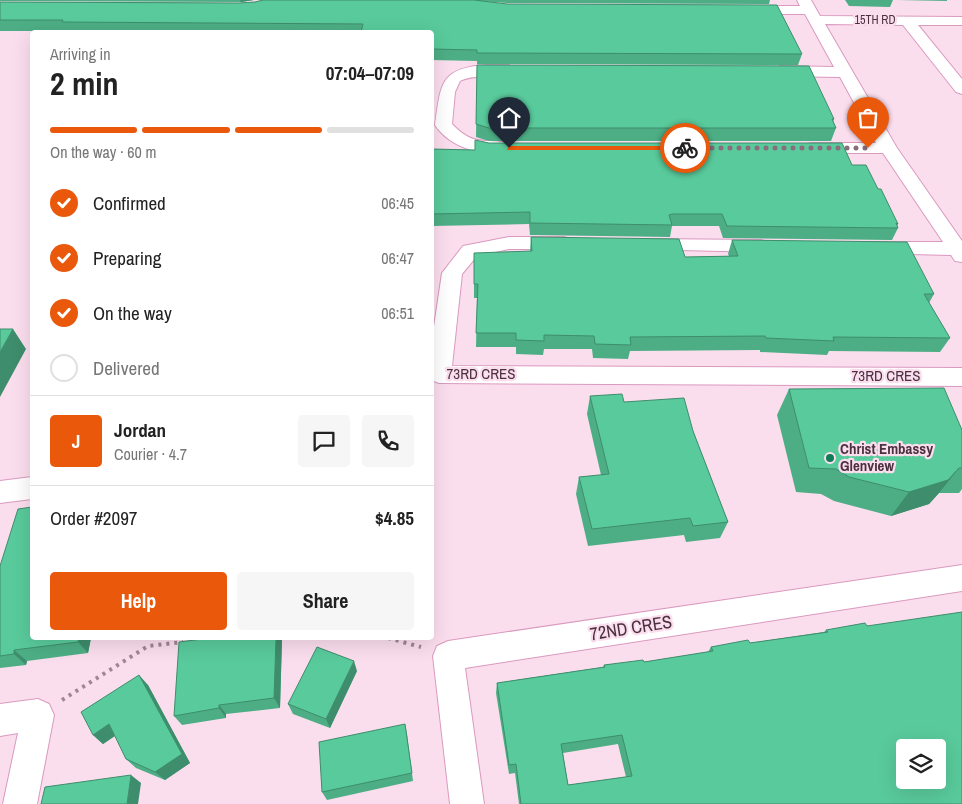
<!DOCTYPE html>
<html lang="en">
<head>
<meta charset="utf-8">
<style>
	body { margin:0; font-family:"Archivo Narrow",sans-serif; background:#f6f6f6; color:#222; height:100vh; display:flex; flex-direction:column; font-size:19px; white-space:nowrap }
	* { box-sizing:border-box; margin:0 }
	p { font-size:16px; color:#767676 }
	.icon { flex:none; width:28px; height:28px; fill:none; stroke:currentColor; stroke-width:2; stroke-linecap:round; stroke-linejoin:round }
	.map { position:relative; flex:1; overflow:hidden }
	.side { position:absolute; left:30px; top:30px; width:404px; height:610px; display:flex; flex-direction:column; background:#fff; border-radius:5px; box-shadow:0 5px 20px #0002 }
	.side>* { flex:none }
	.fabs { position:absolute; left:896px; top:739px; display:grid; gap:10px }
	.fabs a { display:grid; place-items:center; width:50px; height:50px; border-radius:5px; background:#fff; box-shadow:0 5px 20px #0002; font-size:25px }
	.pin { position:absolute; display:grid; place-items:center; width:42px; height:42px; color:#fff; margin:-51px -21px; border-radius:50% 50% 50% 0; rotate:-45deg; box-shadow:0 0 5px #0007 }
	.pin .icon { rotate:45deg }
	.courier { position:absolute; display:grid; place-items:center; width:50px; height:50px; margin:-25px; border:4px solid #ea580c; border-radius:50%; background:#fff; color:#222; box-shadow:0 1px 6px #0007 }
	.overview em { font-style:normal; font-weight:700 }
	.overview div { display:flex; flex-direction:column-reverse }
	.overview { display:flex; align-items:center; justify-content:space-between; height:85px; padding:0 20px }
	h1 { font-size:32px; font-weight:700; line-height:38px }
	.bar { display:grid; grid-template-columns:repeat(4,1fr); gap:8px 5px; align-content:center; height:60px; padding:0 20px }
	.bar i { height:6px; border-radius:4px; background:#e0e0e0 }
	.bar .selected { background:#ea580c }
	.bar p { grid-column:span 4 }
	.line { display:flex; align-items:center; gap:12px; padding:0 20px; border-top:1px solid #e0e0e0 }
	.line div { flex:1 }
	.round { display:grid; place-items:center; flex:none; width:52px; height:52px; border-radius:5px; background:#f6f6f6 }
	ol { padding:0 20px; list-style:none }
	li { display:flex; align-items:center; gap:15px; height:55px }
	li p { margin-inline-start:auto }
	li .icon { padding:5px; border-radius:50%; background:#ea580c; color:#fff; stroke-width:4 }
	li:last-child { color:#767676 }
	li i { width:28px; height:28px; border:2px solid #e0e0e0; border-radius:50% }
	.action { display:flex; gap:10px; margin-top:auto; padding:10px 20px }
	.action a { flex:1; height:58px; border-radius:5px; background:#ea580c; color:#fff; font-size:20px; font-weight:700; line-height:58px; text-align:center }
	.action a+a { background:#f6f6f6; color:#222 }
	.map>svg:first-child { display:block }
</style>
</head>
<body>
<div class="map">
<svg width="962" height="804" viewBox="0 0 962 804">
	<rect width="100%" height="100%" fill="#fbdeee"/>
	<g fill="none" stroke-linecap="round" stroke-linejoin="round">
		<g stroke="#da99bf" stroke-width="2">
			<g id="street">
				<path d="M797,0H811L820,16L962,17V25H918L962,79V94L956,92L903,25L825,24L897,148L962,241V262L955,261L951,255L870,253L867,248L870,243L877,242H943L883,153H812L806,152L803,148L806,144L812,143H876L840,77L780,76L772,71L780,66L834,67L805,14H747L740,10L747,6H800Z"/>
				<path d="M486,65H509L517,70C510,79 474,73 460,81L455,92L452,124C475,148 484,137 512,144L515,148L512,152C485,158 450,148 435,125C441,85 439,68 486,65Z"/>
				<path d="M509,237H564L571,239L574,243L571,247L564,249H509L477,256L462,274L452,366L962,368V386L439,383L431,380V347L442,273L463,246Z"/>
				<path d="M647,239L761,240L768,242L771,246L768,250L761,252L640,249L637,245L640,241Z"/>
				<path d="M32,477V499L0,503V481Z"/>
				<path d="M962,565V591L465,668L484,804H450L433,656L437,646L448,641Z"/>
				<path d="M38,699L49,704L54,715L37,804H3L18,733L0,736V704Z"/>
			</g>
		</g>
		<g stroke="#a18595" stroke-width="4" stroke-dasharray="3 5" stroke-linecap="butt">
			<path d="M388,638L421,647"/>
			<path d="M62,700L148,646L183,642"/>
		</g>
		<use href="#street" fill="#fff" fill-rule="evenodd"/>
	</g>
	<g fill="#4dae85" fill-rule="evenodd">
		<path d="M0,0H254L241,2L0,1Z"/>
		<path d="M263,0H770L769,4L507,3L480,1L802,54L798,65L477,64V61L431,60V32H66L65,31H0V2L239,3L255,2Z"/>
		<path d="M845,0H893L890,7L849,6Z"/>
		<path d="M897,0H947V1Z"/>
		<path d="M477,65L834,119L833,122L836,128L831,141H489L476,137Z"/>
		<path d="M489,143L852,165L878,189L898,224L897,226L898,228L892,240L723,238L719,226H672L670,237L530,235L529,224L431,226V149L475,150Z"/>
		<path d="M531,237L685,257L729,256L728,254L732,240L934,294L929,303L950,338L940,352L829,351L827,355L760,352V350L630,351L628,359L593,358L592,349H544L543,355L516,354V347H476L477,298H474V284L530,251Z"/>
		<path d="M789,389L962,430V489L959,493H939L929,504L891,516L834,501L821,494L796,492L777,415Z"/>
		<path d="M590,396L624,402L693,431L728,522L720,538L686,542L684,535L588,546L576,494L579,477L601,475L587,414Z"/>
		<path d="M0,566L32,638H91L88,653L27,661L26,665L0,668Z"/>
		<path d="M826,630L962,804H519L515,773L509,774L496,693L497,683L603,667L604,665L644,662L708,652L711,647L750,643L824,632ZM618,744L626,777L568,785L563,753Z"/>
		<path d="M282,639L280,708L226,714V718L182,725L174,716Z"/>
		<path d="M357,671L330,728L293,714L288,704Z"/>
		<path d="M148,685L190,763L165,780L136,768L126,759L115,736L103,744L93,735Z"/>
		<path d="M405,724L407,734L413,781L327,800L322,792Z"/>
	</g>
	<g fill="#3e8d6c">
		<path d="M240,0H254L241,2Z"/>
		<path d="M13,329L26,349L0,397V352Z"/>
		<path d="M959,468L939,493L929,504L891,516L909,492Z"/>
		<path d="M79,638H91L88,653L78,642Z"/>
		<path d="M276,638H281L282,639L280,708L274,698Z"/>
		<path d="M14,650L27,661L26,665L14,654Z"/>
		<path d="M354,661L357,671L330,728L326,719Z"/>
		<path d="M139,675L148,685L190,763L165,780L155,772Z"/>
		<path d="M219,705L226,714V718L219,708Z"/>
		<path d="M109,724L119,733L103,744L93,735Z"/>
		<path d="M131,775L141,783L138,804H127Z"/>
	</g>
	<g fill="#59ca9b" stroke="#3e8d6c" fill-rule="evenodd">
		<path d="M263,0H474L507,4L777,5L802,54L477,53V50L431,49V32H361L363,24L62,22L63,20H0V2L239,3L255,2Z"/>
		<path d="M477,65L809,66L834,119H832L836,128H489L476,124Z"/>
		<path d="M475,140L489,143H842L852,165H866L878,189H881L898,224L896,223L898,228L727,226L722,214H672L669,215L672,225L530,223V212L431,214V149L475,150Z"/>
		<path d="M531,237L679,239L685,257L738,256L732,240L907,242L934,294H924L950,338L833,337L834,341L766,338L765,336L630,337L631,345L595,344L594,336L544,335V341L516,340V333H476L478,284H474V253L532,251Z"/>
		<path d="M0,329H13L0,352Z"/>
		<path d="M944,388L962,430V468H959L948,480L909,492L849,477L836,469L809,468L789,389Z"/>
		<path d="M622,394L624,402L684,398L693,431L728,522L693,526L690,518L592,529L579,477L609,474L590,396Z"/>
		<path d="M32,507V638H79L78,642L14,650V654L0,656V566L18,509Z"/>
		<path d="M962,612V804H521L516,764L509,765L497,683L605,667L604,665L643,660L644,662L713,651L711,647L748,640L750,643L828,632L826,630L865,623L867,626ZM622,735L632,776L568,785L561,744ZM905,748H938V780H905Z"/>
		<path d="M210,638H276L274,698L219,705V708L174,716L179,642Z"/>
		<path d="M317,647L354,661L326,719L288,704Z"/>
		<path d="M139,675L182,754L155,772L126,759L109,724L93,735L81,712Z"/>
		<path d="M405,724L412,773L322,792L319,742Z"/>
		<path d="M131,775L127,804H41L45,787Z"/>
	</g>
	<path fill="#ea580c" d="M509,146H685L688,148L685,150H507Z"/>
	<g fill="none" stroke-linecap="round" stroke-linejoin="round">
		<path stroke="#896d7d" stroke-width="5" stroke-dasharray="0 9" d="M685,148H868"/>
	</g>
	<circle fill="#0f7c57" stroke="#fbdeee" stroke-width="2" cx="830" cy="458" r="5"/>
	<g text-anchor="middle" stroke-width="4.5" stroke-linejoin="round" paint-order="stroke">
		<g font-size="12" fill="#4b3040" stroke="#fbdeee">
			<text x="875" y="24">15TH RD</text>
		</g>
		<g font-size="15" fill="#4b3040" stroke="#fbdeee">
			<text x="481" y="379">73RD CRES</text>
			<text x="886" y="381">73RD CRES</text>
		</g>
		<g font-size="15" font-weight="bold" fill="#4b3040" stroke="#fbdeee" text-anchor="start">
			<text x="840" y="454">Christ Embassy<tspan x="840" dy="17">Glenview</tspan></text>
		</g>
		<g font-size="18" fill="#4b3040" stroke="#fbdeee">
			<text transform="translate(631 628) rotate(-9)" y="6">72ND CRES</text>
		</g>
	</g>
</svg>
<div class="fabs">
<a><svg class="icon" aria-label="layers" viewBox="0 0 24 24"><path d="M12 4l9 5-9 5-9-5zM3 14l9 5 9-5"/></svg></a>
</div>
<div class="pin" style="left:868px;top:148px;background:#ea580c"><svg class="icon" aria-label="bag" viewBox="0 0 24 24"><path d="M5 8h14l-1 12H6zM9 8a3 3 0 0 1 6 0"/></svg></div>
<div class="pin" style="left:509px;top:148px;background:#1f2937"><svg class="icon" aria-label="home" viewBox="0 0 24 24"><path d="M3 11l9-7 9 7M6 9v11h12V9"/></svg></div>
<div class="courier" style="left:685px;top:148px"><svg class="icon" aria-label="bike" viewBox="0 0 24 24"><circle cx="6" cy="16" r="4"/><circle cx="18" cy="16" r="4"/><path d="M6 16l4-8h5l3 8M10 8l3 8H6M13 5h3"/></svg></div>
<section class="side">
<div class="overview"><div><h1>2 min</h1><p>Arriving in</p></div><em>07:04–07:09</em></div>
<div class="bar"><i class="selected"></i><i class="selected"></i><i class="selected"></i><i></i><p>On the way · 60 m</p></div>
<ol>
<li><svg class="icon" aria-label="check" viewBox="0 0 24 24"><path d="M5 12l5 5 9-10"/></svg>Confirmed<p>06:45</p></li>
<li><svg class="icon" aria-label="check" viewBox="0 0 24 24"><path d="M5 12l5 5 9-10"/></svg>Preparing<p>06:47</p></li>
<li><svg class="icon" aria-label="check" viewBox="0 0 24 24"><path d="M5 12l5 5 9-10"/></svg>On the way<p>06:51</p></li>
<li><i></i>Delivered</li>
</ol>
<div class="line" style="height:90px"><b class="round" style="background:#ea580c;color:#fff">J</b><div><b>Jordan</b><p>Courier · 4.7</p></div><a class="round"><svg class="icon" aria-label="chat" viewBox="0 0 24 24"><path d="M4 5h16v11H9l-5 4z"/></svg></a><a class="round"><svg class="icon" aria-label="phone" viewBox="0 0 24 24"><path d="M5 4h4l2 5-3 2q2 4 5 5l2-3 5 2v4C11 20 4 13 5 4z"/></svg></a></div>
<div class="line" style="height:65px"><div>Order #2097</div><b>$4.85</b></div>
<div class="action"><a>Help</a><a>Share</a></div>
</section>
</div>
</body>
</html>
